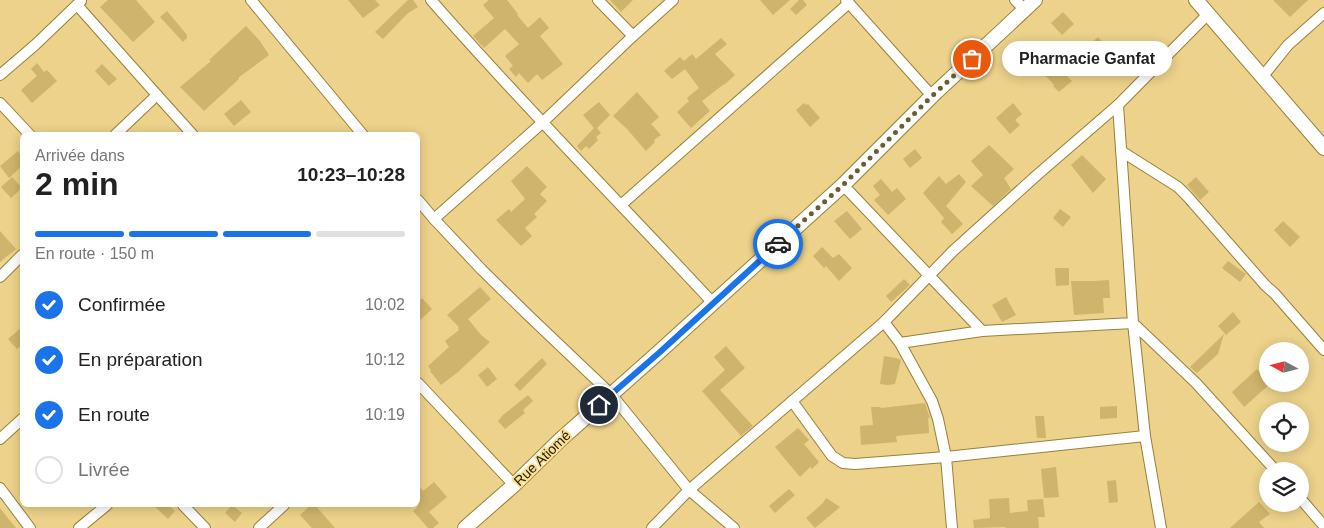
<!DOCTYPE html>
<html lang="fr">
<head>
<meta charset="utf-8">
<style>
	body { margin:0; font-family:Helvetica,sans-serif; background:#f6f6f6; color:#222; height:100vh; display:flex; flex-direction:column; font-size:19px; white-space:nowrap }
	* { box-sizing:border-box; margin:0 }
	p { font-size:16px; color:#767676 }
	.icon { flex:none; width:28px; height:28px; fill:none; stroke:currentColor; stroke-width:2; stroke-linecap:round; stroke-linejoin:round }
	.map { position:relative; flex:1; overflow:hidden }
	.sheet { position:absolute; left:20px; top:132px; width:400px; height:375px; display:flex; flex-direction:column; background:#fff; border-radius:8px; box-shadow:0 2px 12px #0003 }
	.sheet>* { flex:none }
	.needle { width:32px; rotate:277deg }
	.fabs { position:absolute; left:1259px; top:342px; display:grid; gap:10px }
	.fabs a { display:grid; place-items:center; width:50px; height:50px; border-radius:50%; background:#fff; box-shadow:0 2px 12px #0003; font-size:25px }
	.pin { position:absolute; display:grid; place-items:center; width:42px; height:42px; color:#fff; margin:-21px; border:2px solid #fff; border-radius:50%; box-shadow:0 1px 5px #0007 }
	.courier { position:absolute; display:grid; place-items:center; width:50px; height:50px; margin:-25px; border:4px solid #1a73e8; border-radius:50%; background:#fff; color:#222; box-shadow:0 1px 6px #0007 }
	.bubble { position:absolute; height:35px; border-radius:18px; background:#fff; box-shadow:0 2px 12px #0003; font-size:16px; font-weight:700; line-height:35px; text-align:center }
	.overview em { font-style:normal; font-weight:700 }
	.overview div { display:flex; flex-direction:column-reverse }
	.overview { display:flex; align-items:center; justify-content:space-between; height:85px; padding:0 15px }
	h1 { font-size:32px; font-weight:700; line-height:38px }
	.bar { display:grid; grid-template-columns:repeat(4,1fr); gap:8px 5px; align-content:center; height:60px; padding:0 15px }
	.bar i { height:6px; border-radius:4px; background:#e0e0e0 }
	.bar .active { background:#1a73e8 }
	.bar p { grid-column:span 4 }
	ol { padding:0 15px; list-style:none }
	li { display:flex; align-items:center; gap:15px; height:55px }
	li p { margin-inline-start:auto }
	li .icon { padding:5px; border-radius:50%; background:#1a73e8; color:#fff; stroke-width:4 }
	li:last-child { color:#767676 }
	li i { width:28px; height:28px; border:2px solid #e0e0e0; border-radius:50% }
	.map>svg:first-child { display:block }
</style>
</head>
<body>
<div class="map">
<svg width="1324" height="528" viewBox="0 0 1324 528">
	<rect width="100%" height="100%" fill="#ecd28a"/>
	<g fill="#cfb56b">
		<path d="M108,0H136L155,22L133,42L100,7Z"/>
		<path d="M348,0H375L380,5L363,18Z"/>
		<path d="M408,0H413L418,7L408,13L383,39L375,32Z"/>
		<path d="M489,0H507L518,14L517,15L528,28L540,17L549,28L540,36L563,64L542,80L537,74L528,83L519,73L516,77L509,69L513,66L505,56L519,44L505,29L484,48L473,36L494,18L483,5Z"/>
		<path d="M610,0H633L621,12Z"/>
		<path d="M760,0H790L773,15Z"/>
		<path d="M799,0H803L807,5L796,15L790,9Z"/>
		<path d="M1273,0H1308L1290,17Z"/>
		<path d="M167,11L187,35V38L183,42L160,17Z"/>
		<path d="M1063,12L1074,24L1062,35L1051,23Z"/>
		<path d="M246,26L260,41L269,55L238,78L239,79L204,111L180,87L211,61L209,60Z"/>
		<path d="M1098,37L1112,53L1089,73L1080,64L1095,50L1090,44Z"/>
		<path d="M721,38L727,44L715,54L735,75L724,85V84L702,101L710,111L691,128L677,112L689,101L687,98L699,88L685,69L672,79L664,71L680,57L684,61L692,54L696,59Z"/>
		<path d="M37,63L44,72L47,70L57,81L32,103L21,90L37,76L31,69Z"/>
		<path d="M102,64L117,79L109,86L95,71Z"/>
		<path d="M1054,69L1057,72L1058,71L1060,73L1062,71L1072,81L1059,92L1053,86L1054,85L1046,76Z"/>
		<path d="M637,92L659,117L651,124L661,135L654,140L655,142L646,151L627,129L613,116Z"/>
		<path d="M241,100L251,112L234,126L224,114Z"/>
		<path d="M599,102L610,115L597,128L601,133L596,137L598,140L589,149L586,146L581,151L577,146L594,128L583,115Z"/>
		<path d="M804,103L806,105L808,104L820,118L810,127L796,110Z"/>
		<path d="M1013,103L1022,114L1015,120L1020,125L1010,134L996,118Z"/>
		<path d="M989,145L1014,169L1004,178L1011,189L993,206L971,186L983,175L971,161Z"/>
		<path d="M915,149L922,158L910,168L903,159Z"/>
		<path d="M18,151L22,157V166L9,178L0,166Z"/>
		<path d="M1082,155L1106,179L1093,193L1071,165Z"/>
		<path d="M527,166L547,187L540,194L547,201L534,214L537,217L525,228L532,236L521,246L496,220L509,209L511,212L525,199L511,181Z"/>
		<path d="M959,174L966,182L946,206L963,224L952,234L941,222L944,218L923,193L939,176L946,184Z"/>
		<path d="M12,177L22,188L11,198L1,187Z"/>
		<path d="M1196,177L1209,192L1200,200L1187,185Z"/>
		<path d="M881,179L892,192L897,188L906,199L888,215L874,200L880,195L873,186Z"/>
		<path d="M1060,209L1071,217L1063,227L1053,218Z"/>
		<path d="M847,211L862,229L850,239L834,221Z"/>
		<path d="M1283,221L1300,237L1290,247L1274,230Z"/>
		<path d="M0,231L16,249L0,262Z"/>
		<path d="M822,247L833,258L839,254L852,268L839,281L826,266L824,268L813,256Z"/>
		<path d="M1228,261L1246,274L1240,282L1222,268Z"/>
		<path d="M1055,268H1069V285L1056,286Z"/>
		<path d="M904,279L910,285L891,302L886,296Z"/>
		<path d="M1109,280L1110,298H1103L1104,313L1074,315L1071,281H1095Z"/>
		<path d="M480,287L491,299L468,319L481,335L490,342L458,372L441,385L430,371L431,370L428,366L449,347L445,341L459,330L458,328L459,327L447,315Z"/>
		<path d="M1006,297L1016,315L1002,322L992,305Z"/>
		<path d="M422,298L432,309L418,322V302Z"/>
		<path d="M1233,312L1241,322L1226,335L1218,326Z"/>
		<path d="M22,327V345L17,349L8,339Z"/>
		<path d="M1224,334L1218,354L1197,373L1190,367Z"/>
		<path d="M726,346L745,368L720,390L753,426L741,436L702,391L725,370L714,357Z"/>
		<path d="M884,356L896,358L901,360L895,384L888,385L880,384Z"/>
		<path d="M542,358L547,364L520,391L514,385Z"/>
		<path d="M488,367L497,379L487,387L478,375Z"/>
		<path d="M1257,369L1268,381V384H1270L1244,407L1232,392Z"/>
		<path d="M528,395L533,401L523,410L525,413L505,429L498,421L503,415Z"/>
		<path d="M925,403L930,418H928L929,433L896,436L897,442L861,445L860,426L873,425L871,407H880L881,408Z"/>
		<path d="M1117,406V418L1100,419V407Z"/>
		<path d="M1035,416H1044L1046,438H1037Z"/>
		<path d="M798,428L809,440L804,444L819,462L812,469L810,467L800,477L775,447Z"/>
		<path d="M1056,467L1059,497L1044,498L1041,469Z"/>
		<path d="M1116,480L1118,502L1109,503L1107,481Z"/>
		<path d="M434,482L447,497L429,512L439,523L433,528H428L413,511L418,506V485L423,491Z"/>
		<path d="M789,489L795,495L775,513L769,506Z"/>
		<path d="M826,498L840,507L815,528L806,518L823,503Z"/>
		<path d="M1009,498L1010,513L1028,511L1027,500L1043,499L1045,517H1038L1039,528H1006L1005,527L974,528L973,520L990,518L989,499Z"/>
		<path d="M1259,502L1270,514L1259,522L1264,528H1230Z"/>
		<path d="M153,505H168L175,511L168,519Z"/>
		<path d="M232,505L242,513L235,522L225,513Z"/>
		<path d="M311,505H315L335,528H312L300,515Z"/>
		<path d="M0,508L7,517L16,528H0Z"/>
	</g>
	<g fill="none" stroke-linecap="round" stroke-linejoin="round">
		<g stroke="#998139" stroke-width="12">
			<g id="street">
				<path d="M251,0L363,135"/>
				<path d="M431,0C522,104 619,202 713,303"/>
				<path d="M598,0L633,36"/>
				<path d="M846,0L932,96"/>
				<path d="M1015,0L1025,10"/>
				<path d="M77,5L157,95L115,135"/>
				<path d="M0,75L35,45L81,1"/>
				<path d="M1263,76L1288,45L1324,13"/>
				<path d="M157,95L193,135"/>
				<path d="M0,103L30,135"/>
				<path d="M1121,151L1178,187L1187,196L1265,285L1275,294L1324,350"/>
				<path d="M843,185L982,331L1133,323L1118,105"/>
				<path d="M418,200L434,219L482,270L529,316L611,394L689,490L734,528"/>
				<path d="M621,205L849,3"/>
				<path d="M434,219L542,123L633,36L673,0"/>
				<path d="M0,277L22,255"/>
				<path d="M884,322L900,343L932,401L938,419L946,457L952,528"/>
				<path d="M900,343L982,331"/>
				<path d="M418,383L514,485"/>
				<path d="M792,401L832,456L843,463L855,464L946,457L1145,436"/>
				<path d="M0,439L22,419"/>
				<path d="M0,488L30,528"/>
				<path d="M1300,498L1324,526"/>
				<path d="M183,505L205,528"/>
				<path d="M79,528L107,505"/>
				<path d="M259,528L284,505"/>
				<path d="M652,528L689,490L884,322L953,251L1037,175L1118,105L1208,14"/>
				<path d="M1161,528L1145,436L1133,323L1196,383L1276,471"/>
			</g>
		</g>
		<g stroke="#998139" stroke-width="16">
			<g id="secondary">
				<path d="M1196,0L1324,148"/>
				<path d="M465,528L514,485L560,440L659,352L843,185L932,96L1035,0"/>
			</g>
		</g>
		<use href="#street" stroke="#fff" stroke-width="10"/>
		<use href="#secondary" stroke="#fff" stroke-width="14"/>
	</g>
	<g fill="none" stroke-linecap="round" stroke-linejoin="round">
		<path stroke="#6c5c31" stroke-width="5" stroke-dasharray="0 9" d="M778,244L843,185L932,96L972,59"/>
		<path stroke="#1a73e8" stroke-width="6" d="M599,405L660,352L778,244"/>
	</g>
	<g text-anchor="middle" stroke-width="4" stroke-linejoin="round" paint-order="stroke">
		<g font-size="14" fill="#271d01" stroke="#f9e097">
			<text transform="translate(542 458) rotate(-44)" y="5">Rue Atiomé</text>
		</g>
	</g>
</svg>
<div class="fabs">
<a><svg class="needle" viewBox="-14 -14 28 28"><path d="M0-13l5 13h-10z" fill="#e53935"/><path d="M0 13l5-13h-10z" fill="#767676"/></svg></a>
<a><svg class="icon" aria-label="locate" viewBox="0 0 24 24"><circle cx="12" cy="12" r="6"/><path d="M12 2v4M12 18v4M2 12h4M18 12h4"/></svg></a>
<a><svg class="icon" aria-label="layers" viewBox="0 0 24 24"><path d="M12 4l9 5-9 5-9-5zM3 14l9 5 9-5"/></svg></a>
</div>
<div class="pin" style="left:972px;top:59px;background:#ea580c"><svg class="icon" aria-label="bag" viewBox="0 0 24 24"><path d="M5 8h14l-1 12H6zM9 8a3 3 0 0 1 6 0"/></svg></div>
<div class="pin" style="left:599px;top:405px;background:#1f2937"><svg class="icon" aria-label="home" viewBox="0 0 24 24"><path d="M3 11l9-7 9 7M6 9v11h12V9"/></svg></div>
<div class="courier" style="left:778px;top:244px"><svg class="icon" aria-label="car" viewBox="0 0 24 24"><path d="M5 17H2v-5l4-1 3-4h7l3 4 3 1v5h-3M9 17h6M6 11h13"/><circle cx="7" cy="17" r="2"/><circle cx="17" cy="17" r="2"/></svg></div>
<div class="bubble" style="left:1002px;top:41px;width:170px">Pharmacie Ganfat</div>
<section class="sheet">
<div class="overview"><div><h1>2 min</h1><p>Arrivée dans</p></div><em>10:23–10:28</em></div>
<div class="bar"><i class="active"></i><i class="active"></i><i class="active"></i><i></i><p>En route · 150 m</p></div>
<ol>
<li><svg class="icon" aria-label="check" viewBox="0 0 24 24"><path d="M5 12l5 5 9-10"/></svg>Confirmée<p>10:02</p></li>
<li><svg class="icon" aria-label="check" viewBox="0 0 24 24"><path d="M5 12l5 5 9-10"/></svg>En préparation<p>10:12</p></li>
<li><svg class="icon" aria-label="check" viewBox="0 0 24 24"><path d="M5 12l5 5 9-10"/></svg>En route<p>10:19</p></li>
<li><i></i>Livrée</li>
</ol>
</section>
</div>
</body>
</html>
